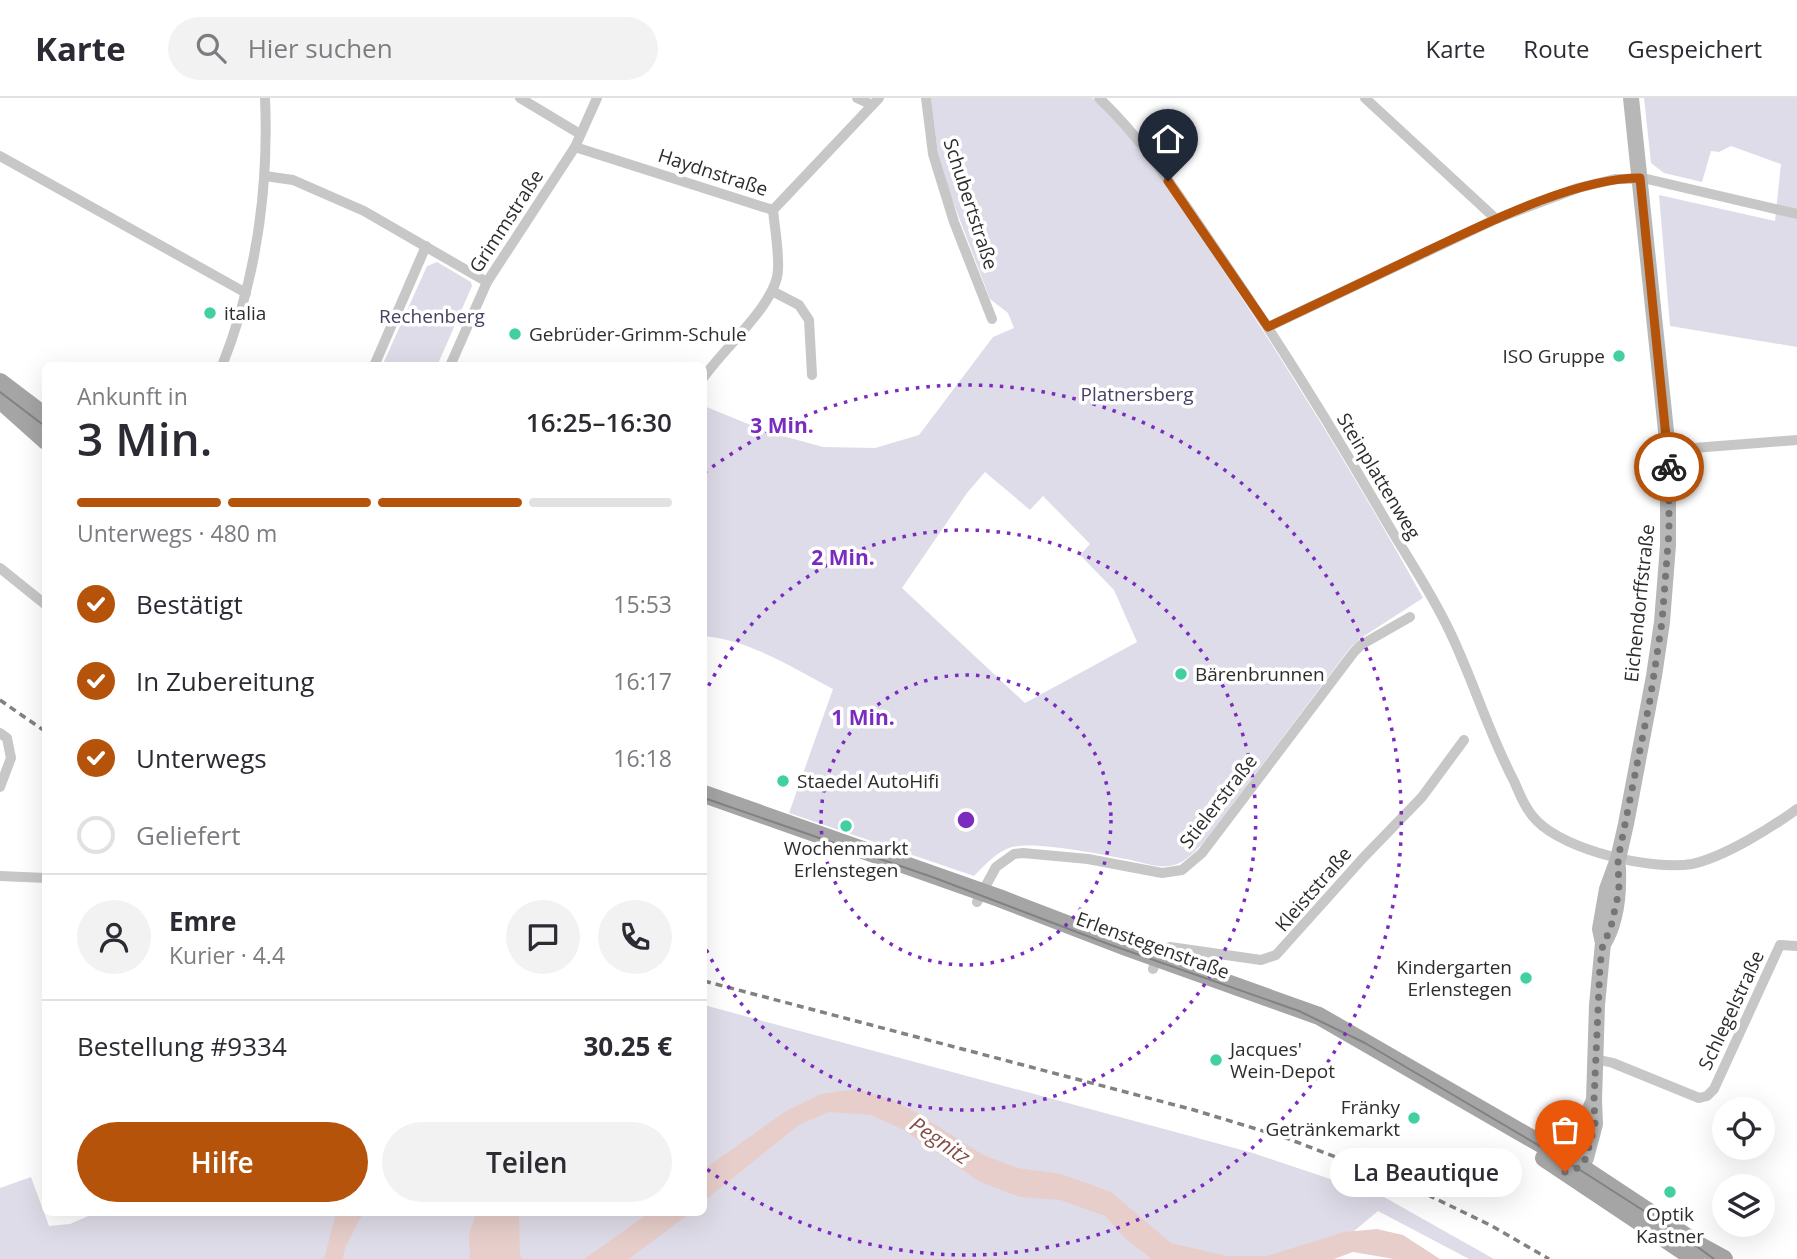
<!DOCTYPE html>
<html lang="de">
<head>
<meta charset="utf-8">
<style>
	body { margin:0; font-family:"Open Sans",sans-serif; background:#f2f2f3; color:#2b2b33; height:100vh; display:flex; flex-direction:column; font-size:26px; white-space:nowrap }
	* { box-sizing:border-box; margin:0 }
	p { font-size:23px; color:#7c7c81 }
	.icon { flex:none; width:38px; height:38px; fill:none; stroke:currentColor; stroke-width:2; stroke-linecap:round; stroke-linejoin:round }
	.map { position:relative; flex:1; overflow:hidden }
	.panel { position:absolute; left:42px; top:264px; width:665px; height:854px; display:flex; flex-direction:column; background:#fff; border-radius:10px; box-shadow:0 7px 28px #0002 }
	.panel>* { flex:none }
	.buttons { position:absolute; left:1712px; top:999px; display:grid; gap:14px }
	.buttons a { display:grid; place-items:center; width:63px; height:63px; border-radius:50%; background:#fff; box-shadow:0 7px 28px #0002; font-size:35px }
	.pin { position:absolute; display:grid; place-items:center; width:60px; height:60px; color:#fff; margin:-72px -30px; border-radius:50% 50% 50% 0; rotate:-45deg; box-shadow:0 0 7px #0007 }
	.pin .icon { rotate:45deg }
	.courier { position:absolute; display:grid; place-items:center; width:70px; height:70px; margin:-35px; border:5px solid #b45309; border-radius:50%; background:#fff; color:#222; box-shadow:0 2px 9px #0007 }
	.bubble { position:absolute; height:49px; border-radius:24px; background:#fff; box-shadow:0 7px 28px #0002; font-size:23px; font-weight:600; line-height:49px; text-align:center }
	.summary em { font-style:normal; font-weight:600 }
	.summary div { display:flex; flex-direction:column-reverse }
	.summary { display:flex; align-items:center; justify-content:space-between; height:119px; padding:0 35px }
	h1 { font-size:46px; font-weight:600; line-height:52px }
	.bar { display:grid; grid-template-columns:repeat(4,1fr); gap:10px 7px; align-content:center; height:84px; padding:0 35px }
	.bar i { height:9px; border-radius:5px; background:#e1e1e2 }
	.bar .on { background:#b45309 }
	.bar p { grid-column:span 4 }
	.line { display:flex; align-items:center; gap:18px; padding:0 35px; border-top:2px solid #e1e1e2 }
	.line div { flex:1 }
	.round { display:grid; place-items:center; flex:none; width:74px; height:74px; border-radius:37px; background:#f2f2f3 }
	ol { padding:0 35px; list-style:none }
	li { display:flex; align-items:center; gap:21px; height:77px }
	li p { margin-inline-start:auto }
	li .icon { padding:7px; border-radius:50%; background:#b45309; color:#fff; stroke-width:4 }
	li:last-child { color:#7c7c81 }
	li i { width:38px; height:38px; border:4px solid #e1e1e2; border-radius:50% }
	.action { display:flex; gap:14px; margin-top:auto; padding:14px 35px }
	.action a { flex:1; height:80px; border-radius:42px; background:#b45309; color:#fff; font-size:28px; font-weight:600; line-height:80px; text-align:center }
	.action a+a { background:#f2f2f3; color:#2b2b33 }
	header { display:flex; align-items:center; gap:42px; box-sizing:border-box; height:98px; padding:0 35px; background:#fff; border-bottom:2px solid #e1e1e2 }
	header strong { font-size:33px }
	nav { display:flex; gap:38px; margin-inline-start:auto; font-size:24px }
	.search { width:490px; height:63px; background:#f2f2f3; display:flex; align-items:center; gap:18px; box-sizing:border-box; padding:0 24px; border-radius:38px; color:#7c7c81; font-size:26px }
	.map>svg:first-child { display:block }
</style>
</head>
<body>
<header>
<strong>Karte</strong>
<div class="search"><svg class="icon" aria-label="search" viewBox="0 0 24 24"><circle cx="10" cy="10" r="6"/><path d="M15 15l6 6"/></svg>Hier suchen</div>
<nav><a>Karte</a><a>Route</a><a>Gespeichert</a></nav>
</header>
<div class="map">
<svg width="1797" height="1161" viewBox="0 0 1797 1161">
	<rect width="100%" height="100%" fill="#fff"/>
	<g fill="#dfdce9" fill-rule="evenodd">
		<path d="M931,0H1092C1138,36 1173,98 1206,146C1283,261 1356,379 1423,500L1361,540L1350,550L1204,744C1195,753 1186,764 1174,767C1161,771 1144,765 1131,762C1103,757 1038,743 1012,749C997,753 985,767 974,778L789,715L833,591C793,570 750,542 704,538V308L765,333L823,349L875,350L919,337L993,239L1014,230L1008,215L990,201L950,96L938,56ZM985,374L1030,412L1043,398L1090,446L1080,457L1114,492L1137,544L1025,605L902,490L967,395Z"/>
		<path d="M1644,0H1797V249L1670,228L1659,97L1775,123L1781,66L1731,48L1719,54L1711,53L1702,84L1664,75L1651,65Z"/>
		<path d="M437,164L471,184L472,188L437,268H382L427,168Z"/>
		<path d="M704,907L1253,1055L1384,1099L1494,1161H1469L1378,1113L1321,1161H0V1090L31,1079L49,1128L70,1126L95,1115H704Z"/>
	</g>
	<g fill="#e7ceca">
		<path d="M857,991L890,1001L917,1015L983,1057L1018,1070L1061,1076L1111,1094L1171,1145L1227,1158H1267L1344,1134L1377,1131L1403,1137L1440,1161H1394L1353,1154L1334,1161H1152L1128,1143L1105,1118L1060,1102L1020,1099L980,1084L904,1032L871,1017L829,1014L799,1027L704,1103V1072L710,1067L786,1013L821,996Z"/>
		<path d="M336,1115H363L345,1150L343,1161H324Z"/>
		<path d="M476,1115H519L520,1157L522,1161H470L469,1137Z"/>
		<path d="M649,1115H690L629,1161H584Z"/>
	</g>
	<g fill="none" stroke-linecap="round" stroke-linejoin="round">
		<g stroke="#c7c7c7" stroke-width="10">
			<path d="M520,0L580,36"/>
			<path d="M857,0L872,7"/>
			<path d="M926,0L933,56L954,124L992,221"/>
			<path d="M1099,0C1147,45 1182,103 1220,158C1279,244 1334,333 1386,423C1407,459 1431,494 1449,532C1473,581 1488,634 1514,683C1520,697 1526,712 1537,723C1565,752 1652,773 1692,766C1724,759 1771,730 1797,711"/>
			<path d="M1365,0L1496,121"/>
			<path d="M575,49L773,112L879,0"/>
			<path d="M0,58L246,195"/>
			<path d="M265,78L293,82L364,113L487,184"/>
			<path d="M772,193L799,207L809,222L812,277"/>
			<path d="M1268,229L1496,121L1578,90L1615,81H1647L1797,116"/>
			<path d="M222,268C256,182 269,92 265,0"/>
			<path d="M374,268L426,148"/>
			<path d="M450,268L487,184L575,49L597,0"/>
			<path d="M704,279C723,251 777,205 778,172C779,153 775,132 773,112"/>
			<path d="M1668,352L1797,342"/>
			<path d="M0,470L46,507"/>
			<path d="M0,635L7,640L11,660L0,689"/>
			<path d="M0,778L46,780"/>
			<path d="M977,804L996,769L1014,756L1023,755L1088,761L1162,775L1182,772L1202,755L1354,554L1361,547L1410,519"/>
			<path d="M1153,871L1160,854L1170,849L1261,862L1276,857L1363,760L1422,699L1464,642"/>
			<path d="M1596,961L1613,965L1699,1000L1707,998L1714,991L1780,847L1797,848"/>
		</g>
		<g stroke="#b7b7b7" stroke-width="16">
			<path d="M1605,843C1617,821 1619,795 1618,770"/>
			<path d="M1594,1002L1582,1029L1563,1059L1565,1074L1581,1069L1586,1060L1595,1026L1594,1002L1597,907L1603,845L1600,831L1607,791L1618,761L1626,726L1654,578L1662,524L1668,447V352L1631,0"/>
		</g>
		<g stroke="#a5a5a5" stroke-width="18">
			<path d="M0,284L46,319"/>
			<path d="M0,302L46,343"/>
			<path d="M704,696L999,800L1129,850L1319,918L1581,1069L1702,1149L1724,1161"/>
			<path d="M1544,1060L1695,1161"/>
		</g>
		<g stroke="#828282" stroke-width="2">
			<path d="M0,294L46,329"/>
			<path d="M704,700L935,780L1111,847L1299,913L1365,945L1577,1070L1677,1134L1714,1161"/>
		</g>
		<g stroke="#828282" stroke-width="3.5" stroke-dasharray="7 5" stroke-linecap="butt">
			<path d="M0,602L46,634"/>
			<path d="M704,883L1194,1012L1286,1040L1399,1083L1492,1128L1549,1161"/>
		</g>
	</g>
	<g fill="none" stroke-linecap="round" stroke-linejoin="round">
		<path stroke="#767676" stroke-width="7" stroke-dasharray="0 12.6" d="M1565,1074L1581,1069L1586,1060L1595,1026L1594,1002L1600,868L1603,845L1610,833L1619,793L1618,761L1650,602L1662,524L1669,433V369"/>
		<path stroke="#b45309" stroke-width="9" d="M1168,83L1268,229C1320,204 1372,180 1423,155C1483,127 1574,80 1640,80L1669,369"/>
	</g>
	<g fill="none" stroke="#7b2cbf" stroke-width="3.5" stroke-dasharray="3.5 7">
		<circle cx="966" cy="722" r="145"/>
		<path d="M704 597A290 290 0 1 1 704 847"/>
		<path d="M704 375A435 435 0 1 1 704 1069"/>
	</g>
	<g fill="#43d0a1" stroke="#fff" stroke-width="2.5">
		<circle cx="210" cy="215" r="7"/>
		<circle cx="515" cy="236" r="7"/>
		<circle cx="1619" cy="258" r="7"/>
		<circle cx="1181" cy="576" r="7"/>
		<circle cx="783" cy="683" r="7"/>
		<circle cx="846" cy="728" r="7"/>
		<circle cx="1526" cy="880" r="7"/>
		<circle cx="1216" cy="962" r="7"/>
		<circle cx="1414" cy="1020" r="7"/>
		<circle cx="1670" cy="1094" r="7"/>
	</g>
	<g text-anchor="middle" stroke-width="7" stroke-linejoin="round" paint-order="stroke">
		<g font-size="19" fill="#2d2d2d" stroke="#fff">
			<text transform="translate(713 74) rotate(18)" y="7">Haydnstraße</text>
			<text transform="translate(971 106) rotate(72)" y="7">Schubertstraße</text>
			<text transform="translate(506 123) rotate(-57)" y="7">Grimmstraße</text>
			<text transform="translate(1379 378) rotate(59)" y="7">Steinplattenweg</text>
			<text transform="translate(1639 505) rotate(-84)" y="7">Eichendorffstraße</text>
			<text transform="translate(1218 703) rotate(-52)" y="7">Stielerstraße</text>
			<text transform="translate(1313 791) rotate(-49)" y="7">Kleiststraße</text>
			<text transform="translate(1153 847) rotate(20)" y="7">Erlenstegenstraße</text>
			<text transform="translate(1731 912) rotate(-65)" y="7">Schlegelstraße</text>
		</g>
		<g font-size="19" fill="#2d2d2d" stroke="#fff" text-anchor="start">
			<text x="224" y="222">italia</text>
			<text x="529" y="243">Gebrüder-Grimm-Schule</text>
			<text x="1605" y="265" text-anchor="end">ISO Gruppe</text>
			<text x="1195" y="583">Bärenbrunnen</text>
			<text x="797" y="690">Staedel AutoHifi</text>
			<text x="846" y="757" text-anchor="middle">Wochenmarkt<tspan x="846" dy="22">Erlenstegen</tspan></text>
			<text x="1512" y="876" text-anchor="end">Kindergarten<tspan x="1512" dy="22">Erlenstegen</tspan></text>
			<text x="1230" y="958">Jacques'<tspan x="1230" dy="22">Wein-Depot</tspan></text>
			<text x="1400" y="1016" text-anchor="end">Fränky<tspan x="1400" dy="22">Getränkemarkt</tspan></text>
			<text x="1670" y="1123" text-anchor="middle">Optik<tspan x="1670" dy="22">Kastner</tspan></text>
		</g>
		<g font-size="19" fill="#494063" stroke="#fff">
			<text x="432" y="225">Rechenberg</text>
			<text x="1137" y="303">Platnersberg</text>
		</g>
		<g font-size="21" font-style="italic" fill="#854d45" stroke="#fff">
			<text transform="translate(940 1043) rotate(34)" y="7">Pegnitz</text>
		</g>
	</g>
	<circle cx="966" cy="722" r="10" fill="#7b2cbf" stroke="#fff" stroke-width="3.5"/>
	<g font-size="21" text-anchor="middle" font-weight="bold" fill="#7b2cbf" stroke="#fff" stroke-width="7" stroke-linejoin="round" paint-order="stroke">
		<text x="782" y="335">3 Min.</text>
		<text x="843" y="467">2 Min.</text>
		<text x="863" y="627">1 Min.</text>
	</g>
</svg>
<div class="buttons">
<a><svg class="icon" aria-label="locate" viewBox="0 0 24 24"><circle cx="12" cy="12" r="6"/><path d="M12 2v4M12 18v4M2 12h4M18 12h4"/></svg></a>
<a><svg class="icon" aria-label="layers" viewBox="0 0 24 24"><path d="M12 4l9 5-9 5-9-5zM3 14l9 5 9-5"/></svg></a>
</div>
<div class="pin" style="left:1565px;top:1074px;background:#ea580c"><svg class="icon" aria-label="bag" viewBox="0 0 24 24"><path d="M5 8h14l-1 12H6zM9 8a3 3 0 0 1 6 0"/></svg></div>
<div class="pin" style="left:1168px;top:83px;background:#1f2937"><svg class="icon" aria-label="home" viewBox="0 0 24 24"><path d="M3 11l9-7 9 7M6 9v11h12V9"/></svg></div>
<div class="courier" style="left:1669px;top:369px"><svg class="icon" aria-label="bike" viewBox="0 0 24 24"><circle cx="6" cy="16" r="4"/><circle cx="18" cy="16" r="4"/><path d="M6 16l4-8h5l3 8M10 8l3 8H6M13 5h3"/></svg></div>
<div class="bubble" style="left:1330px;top:1050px;width:192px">La Beautique</div>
<section class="panel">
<div class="summary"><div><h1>3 Min.</h1><p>Ankunft in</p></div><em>16:25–16:30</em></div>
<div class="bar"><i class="on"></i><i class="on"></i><i class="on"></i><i></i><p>Unterwegs · 480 m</p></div>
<ol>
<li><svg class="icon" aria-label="check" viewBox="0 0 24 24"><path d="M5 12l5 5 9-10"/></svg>Bestätigt<p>15:53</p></li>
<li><svg class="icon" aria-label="check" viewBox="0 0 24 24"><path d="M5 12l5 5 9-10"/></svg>In Zubereitung<p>16:17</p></li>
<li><svg class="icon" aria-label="check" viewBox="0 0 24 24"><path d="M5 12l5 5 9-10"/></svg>Unterwegs<p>16:18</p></li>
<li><i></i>Geliefert</li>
</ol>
<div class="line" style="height:126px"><a class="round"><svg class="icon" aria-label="person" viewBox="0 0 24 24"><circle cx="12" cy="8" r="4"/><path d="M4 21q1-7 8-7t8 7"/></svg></a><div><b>Emre</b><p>Kurier · 4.4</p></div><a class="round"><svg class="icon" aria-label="chat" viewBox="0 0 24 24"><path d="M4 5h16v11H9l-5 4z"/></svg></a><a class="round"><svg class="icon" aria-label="phone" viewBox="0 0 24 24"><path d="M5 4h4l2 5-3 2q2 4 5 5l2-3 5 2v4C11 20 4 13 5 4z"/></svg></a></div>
<div class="line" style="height:91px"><div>Bestellung #9334</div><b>30.25 €</b></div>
<div class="action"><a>Hilfe</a><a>Teilen</a></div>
</section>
</div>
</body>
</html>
